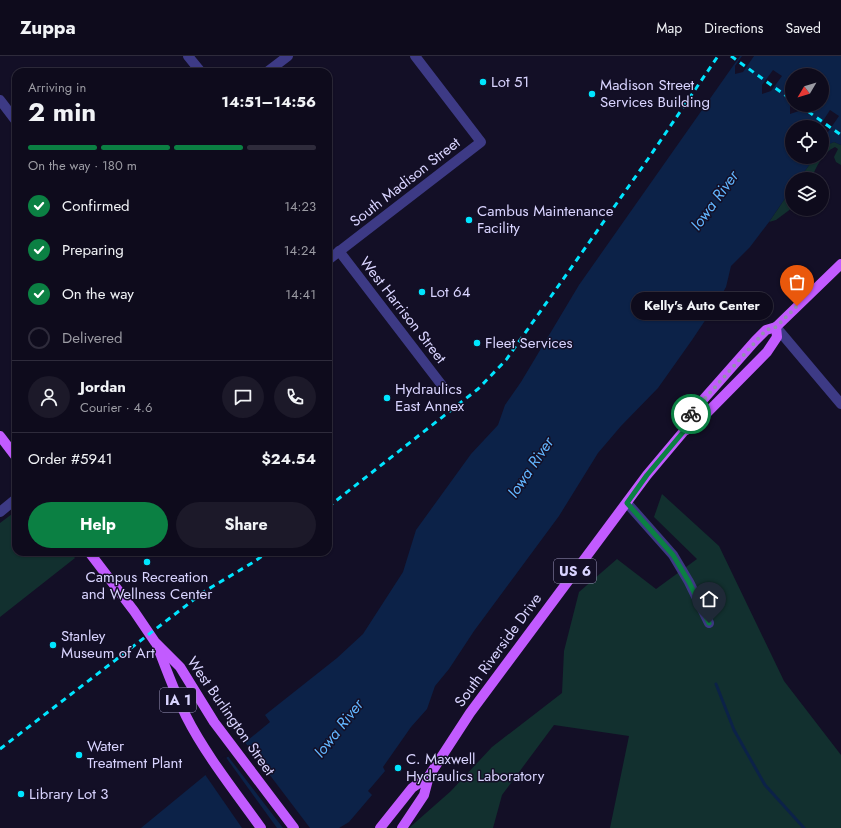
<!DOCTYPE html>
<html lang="en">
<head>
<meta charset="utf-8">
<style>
	body { margin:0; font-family:Jost,sans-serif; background:#1c1929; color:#f1f3f6; height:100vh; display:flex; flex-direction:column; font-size:15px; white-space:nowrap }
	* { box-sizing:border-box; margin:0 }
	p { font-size:13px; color:#9b9ba3 }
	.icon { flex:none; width:22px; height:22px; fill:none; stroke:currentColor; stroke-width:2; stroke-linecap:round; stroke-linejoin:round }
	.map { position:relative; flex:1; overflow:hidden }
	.panel { position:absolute; left:12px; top:12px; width:320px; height:488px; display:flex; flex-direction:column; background:#0e0b1c; border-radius:12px; box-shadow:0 1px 3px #0004,0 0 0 1px #2e2b3b }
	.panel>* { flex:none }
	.needle { width:26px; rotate:232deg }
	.tools { position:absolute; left:785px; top:12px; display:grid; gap:8px }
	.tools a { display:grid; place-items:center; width:44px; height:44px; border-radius:50%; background:#0e0b1c; box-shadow:0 1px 3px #0004,0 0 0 1px #2e2b3b; font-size:20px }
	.pin { position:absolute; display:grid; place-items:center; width:34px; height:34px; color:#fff; margin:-41px -17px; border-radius:50% 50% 50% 0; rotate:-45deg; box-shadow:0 0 4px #0007 }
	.pin .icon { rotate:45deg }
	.courier { position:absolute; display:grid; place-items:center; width:40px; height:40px; margin:-20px; border:3px solid #0b8043; border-radius:50%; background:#fff; color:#222; box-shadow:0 1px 5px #0007 }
	.bubble { position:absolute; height:28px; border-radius:14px; background:#0e0b1c; box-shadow:0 1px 3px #0004,0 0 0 1px #2e2b3b; font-size:13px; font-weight:700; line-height:28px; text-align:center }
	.headline em { font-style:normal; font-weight:700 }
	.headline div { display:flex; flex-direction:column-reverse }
	.headline { display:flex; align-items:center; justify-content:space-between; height:68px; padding:0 16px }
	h1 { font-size:26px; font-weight:700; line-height:30px }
	.bar { display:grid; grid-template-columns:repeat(4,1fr); gap:6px 4px; align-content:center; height:48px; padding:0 16px }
	.bar i { height:5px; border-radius:3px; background:#2e2b3b }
	.bar .selected { background:#0b8043 }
	.bar p { grid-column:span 4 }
	.line { display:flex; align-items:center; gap:10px; padding:0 16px; border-top:1px solid #2e2b3b }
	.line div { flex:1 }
	.round { display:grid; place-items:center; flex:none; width:42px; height:42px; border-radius:21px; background:#1c1929 }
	ol { padding:0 16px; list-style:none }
	li { display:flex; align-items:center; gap:12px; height:44px }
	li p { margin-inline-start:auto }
	li .icon { padding:4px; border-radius:50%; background:#0b8043; color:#fff; stroke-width:4 }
	li:last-child { color:#9b9ba3 }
	li i { width:22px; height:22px; border:2px solid #2e2b3b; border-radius:50% }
	.cta { display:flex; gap:8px; margin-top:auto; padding:8px 16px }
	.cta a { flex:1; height:46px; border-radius:24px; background:#0b8043; color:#fff; font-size:16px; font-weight:700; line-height:46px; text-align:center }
	.cta a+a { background:#1c1929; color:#f1f3f6 }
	header { display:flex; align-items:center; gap:24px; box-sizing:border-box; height:56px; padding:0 20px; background:#0e0b1c; border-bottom:1px solid #2e2b3b }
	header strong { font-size:19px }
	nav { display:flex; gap:22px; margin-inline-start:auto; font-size:14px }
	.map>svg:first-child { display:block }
</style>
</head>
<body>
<header>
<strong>Zuppa</strong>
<nav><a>Map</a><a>Directions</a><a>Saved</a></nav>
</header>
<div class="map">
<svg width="841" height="772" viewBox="0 0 841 772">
	<rect width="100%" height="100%" fill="#130f26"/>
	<g fill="#12302f">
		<path d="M834,86L841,89V109L836,106L834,101L838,93L835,91C822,97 817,110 811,123H799L815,101H822L823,90Z"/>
		<path d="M792,132V152L776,164L769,166Z"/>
		<path d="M662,438L719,490L784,625L841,699V772H610L629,680L554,669L502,739L493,772H409L451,735L492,691L562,637L564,595L579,536L617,503L656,533L697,503L654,461Z"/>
		<path d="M16,455V496H70L75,502L0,561V467Z"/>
	</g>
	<path fill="#0c2248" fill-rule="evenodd" d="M740,0H742L735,10V18L743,16L754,0H841V89L834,86L822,91V77L828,76L839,60L830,54L819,71H792V101H815L799,123H792V132L769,166L750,191L731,210L726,231L718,245L692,284L658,332L621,370L598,397L559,460L474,575L449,613L435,630L427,653L411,671L383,711L385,715L368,735L372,739L349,766L339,772H141L270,666L265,659L337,602L363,578L403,516L416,474L471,398L498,369L505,349L521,326L579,229ZM773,14L782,20L771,35L762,38V29ZM792,19H822V49H803L799,55L790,58V49L792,47Z"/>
	<g fill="#130f26">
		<path d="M244,685L310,772H283L227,699Z"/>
		<path d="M225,700L277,772H242L204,717Z"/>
	</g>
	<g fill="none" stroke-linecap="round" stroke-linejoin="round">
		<path stroke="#0c2248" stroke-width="3" d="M716,628L734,674L765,729L804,772"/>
		<g stroke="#3d3a85" stroke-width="10">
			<path d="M188,0L201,16"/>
			<path d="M339,195L444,332"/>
			<path d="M776,271L841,348"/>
			<path d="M627,447L673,499L689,526L709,567"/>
		</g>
		<g stroke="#3d3a85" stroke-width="10">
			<path d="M267,16L288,0"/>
			<path d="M0,44L16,65"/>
			<path d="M328,204L481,86L415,0"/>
			<path d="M0,456L16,443"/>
		</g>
		<g stroke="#c25bff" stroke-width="10">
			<path d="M684,375L686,363L755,285L766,274L776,271L841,208"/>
			<path d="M0,380L16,401"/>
			<path d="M89,496L134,555L155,586L180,611L214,666L294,772"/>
			<path d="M157,589C166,613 175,637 186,660C205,698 236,737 261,772"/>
			<path d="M380,772L412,732L429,720"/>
			<path d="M402,772L424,739L429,720L470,657L647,419L684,375L693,371L767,296L777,281L776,271"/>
		</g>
		<g stroke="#00e5ff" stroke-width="3" stroke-dasharray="6 5" stroke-linecap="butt">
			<path d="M731,0L792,44"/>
			<path d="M799,49L841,79"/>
			<path d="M328,451L478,333L506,304L648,103L718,0"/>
			<path d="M0,693L205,535L252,507L268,496"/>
		</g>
	</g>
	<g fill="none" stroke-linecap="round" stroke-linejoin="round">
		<path stroke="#948fb3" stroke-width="4" stroke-dasharray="0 7.2" d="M691,358L766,274L776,271L797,250"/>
		<path stroke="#0b8043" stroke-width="5" d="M691,358L686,364L684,375L647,419L627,447L673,499L689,526L709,567"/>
	</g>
	<g fill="#00e5ff" stroke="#130f26" stroke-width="1.5">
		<circle cx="483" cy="26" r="4"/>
		<circle cx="592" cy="38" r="4"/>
		<circle cx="469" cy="164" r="4"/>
		<circle cx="422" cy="236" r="4"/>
		<circle cx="477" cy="287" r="4"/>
		<circle cx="387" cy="342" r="4"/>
		<circle cx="147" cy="506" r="4"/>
		<circle cx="53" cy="589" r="4"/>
		<circle cx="79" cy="699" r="4"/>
		<circle cx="398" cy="712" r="4"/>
		<circle cx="21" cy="738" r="4"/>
	</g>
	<g text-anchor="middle" stroke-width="3" stroke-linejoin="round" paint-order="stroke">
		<g fill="#130f26" stroke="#9e99be" stroke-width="1">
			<rect x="554" y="503" width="42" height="24" rx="3"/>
			<rect x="160" y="632" width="36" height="24" rx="3"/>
		</g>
		<g font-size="14" font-weight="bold" fill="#d9d4ff">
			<text x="575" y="520">US 6</text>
			<text x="178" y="649">IA 1</text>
		</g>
		<g font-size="15" fill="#d9d4ff" stroke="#130f26" text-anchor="start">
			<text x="491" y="31">Lot 51</text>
			<text x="600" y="34">Madison Street<tspan x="600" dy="17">Services Building</tspan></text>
			<text x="477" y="160">Cambus Maintenance<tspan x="477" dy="17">Facility</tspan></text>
			<text x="430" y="241">Lot 64</text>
			<text x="485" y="292">Fleet Services</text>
			<text x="395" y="338">Hydraulics<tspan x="395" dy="17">East Annex</tspan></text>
			<text x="147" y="526" text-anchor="middle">Campus Recreation<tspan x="147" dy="17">and Wellness Center</tspan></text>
			<text x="61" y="585">Stanley<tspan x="61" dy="17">Museum of Art</tspan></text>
			<text x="87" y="695">Water<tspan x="87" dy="17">Treatment Plant</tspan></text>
			<text x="406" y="708">C. Maxwell<tspan x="406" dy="17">Hydraulics Laboratory</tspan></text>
			<text x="29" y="743">Library Lot 3</text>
		</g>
		<g font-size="15" fill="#d9d4ff" stroke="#130f26">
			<text transform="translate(405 126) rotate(-38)" y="5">South Madison Street</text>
			<text transform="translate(403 254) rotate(52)" y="5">West Harrison Street</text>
			<text transform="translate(498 594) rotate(-54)" y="5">South Riverside Drive</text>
			<text transform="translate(231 660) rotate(55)" y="5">West Burlington Street</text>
		</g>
		<g font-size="16" font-style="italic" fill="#62b6ff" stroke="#130f26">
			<text transform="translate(714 144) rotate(-54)" y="6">Iowa River</text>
			<text transform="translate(530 411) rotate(-56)" y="6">Iowa River</text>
			<text transform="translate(338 672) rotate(-52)" y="6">Iowa River</text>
		</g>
	</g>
</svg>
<div class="tools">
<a><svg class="needle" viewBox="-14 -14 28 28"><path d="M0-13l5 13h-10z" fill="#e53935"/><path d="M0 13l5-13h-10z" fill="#9b9ba3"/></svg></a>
<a><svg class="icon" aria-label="locate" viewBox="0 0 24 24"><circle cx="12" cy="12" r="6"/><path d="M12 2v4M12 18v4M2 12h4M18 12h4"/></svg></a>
<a><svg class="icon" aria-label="layers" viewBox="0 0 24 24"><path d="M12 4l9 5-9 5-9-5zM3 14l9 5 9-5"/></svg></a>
</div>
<div class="pin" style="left:797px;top:250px;background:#ea580c"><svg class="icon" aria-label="bag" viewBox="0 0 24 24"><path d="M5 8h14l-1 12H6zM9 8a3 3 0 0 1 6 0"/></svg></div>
<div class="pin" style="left:709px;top:567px;background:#1f2937"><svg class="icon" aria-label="home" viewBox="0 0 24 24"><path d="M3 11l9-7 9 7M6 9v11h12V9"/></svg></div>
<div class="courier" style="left:691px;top:358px"><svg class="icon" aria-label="bike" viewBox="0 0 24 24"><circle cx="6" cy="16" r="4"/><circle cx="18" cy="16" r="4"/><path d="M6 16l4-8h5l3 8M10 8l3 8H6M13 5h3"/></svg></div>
<div class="bubble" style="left:631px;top:236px;width:142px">Kelly's Auto Center</div>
<section class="panel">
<div class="headline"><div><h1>2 min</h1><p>Arriving in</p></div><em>14:51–14:56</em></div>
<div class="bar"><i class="selected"></i><i class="selected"></i><i class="selected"></i><i></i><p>On the way · 180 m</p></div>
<ol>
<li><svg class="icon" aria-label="check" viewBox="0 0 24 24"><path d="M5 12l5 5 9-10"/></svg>Confirmed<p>14:23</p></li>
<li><svg class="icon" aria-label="check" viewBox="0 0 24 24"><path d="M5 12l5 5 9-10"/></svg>Preparing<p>14:24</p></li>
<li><svg class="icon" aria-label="check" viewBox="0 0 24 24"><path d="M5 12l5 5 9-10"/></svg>On the way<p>14:41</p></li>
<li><i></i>Delivered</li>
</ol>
<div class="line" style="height:72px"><a class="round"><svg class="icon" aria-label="person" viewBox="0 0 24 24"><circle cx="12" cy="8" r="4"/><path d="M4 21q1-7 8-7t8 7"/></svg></a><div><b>Jordan</b><p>Courier · 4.6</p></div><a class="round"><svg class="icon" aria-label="chat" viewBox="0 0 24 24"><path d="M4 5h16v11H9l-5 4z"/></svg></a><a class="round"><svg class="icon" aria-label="phone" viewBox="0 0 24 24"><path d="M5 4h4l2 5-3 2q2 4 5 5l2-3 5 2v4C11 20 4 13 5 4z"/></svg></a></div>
<div class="line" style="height:52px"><div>Order #5941</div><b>$24.54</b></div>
<div class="cta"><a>Help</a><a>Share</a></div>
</section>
</div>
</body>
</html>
